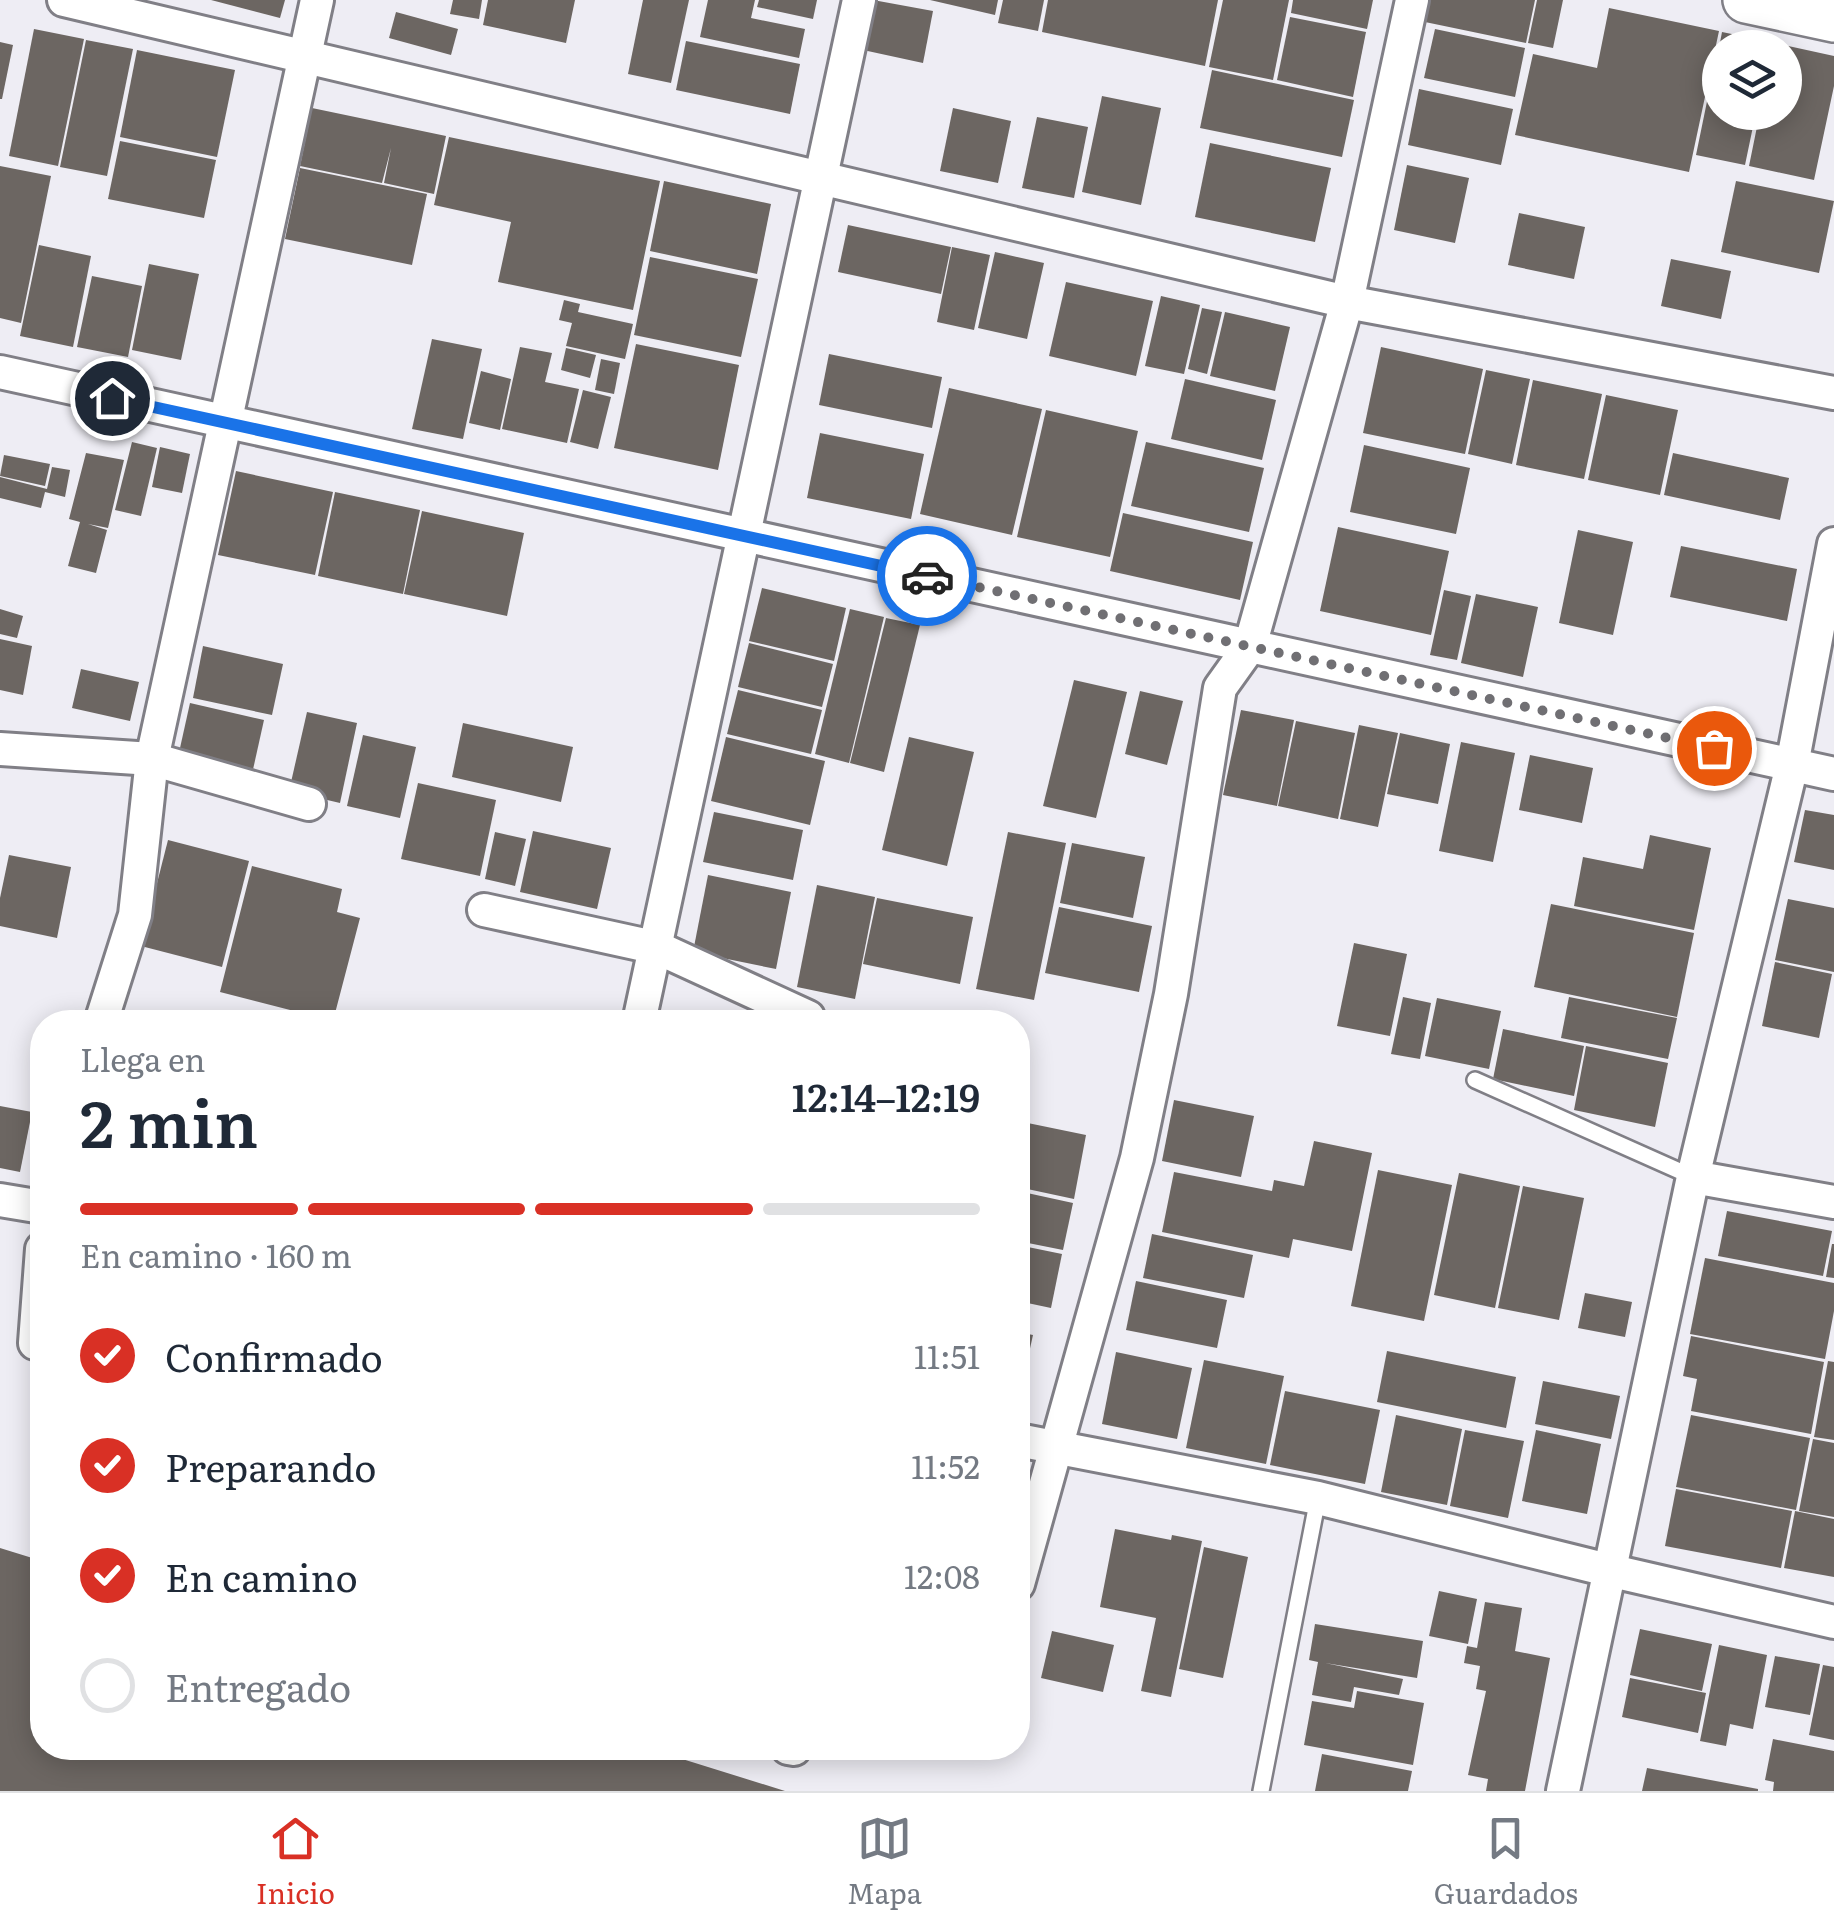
<!DOCTYPE html>
<html lang="es">
<head>
<meta charset="utf-8">
<style>
	body { margin:0; font-family:Literata,serif; background:#f6f6f7; color:#1f2937; height:100vh; display:flex; flex-direction:column; font-size:38px; white-space:nowrap }
	* { box-sizing:border-box; margin:0 }
	p { font-size:32px; color:#747a83 }
	.icon { flex:none; width:55px; height:55px; fill:none; stroke:currentColor; stroke-width:2; stroke-linecap:round; stroke-linejoin:round }
	.map { position:relative; flex:1; overflow:hidden }
	.details { position:absolute; left:30px; top:1010px; width:1000px; height:750px; display:flex; flex-direction:column; background:#fff; border-radius:40px; box-shadow:0 5px 25px #0003 }
	.details>* { flex:none }
	.fabs { position:absolute; left:1702px; top:30px; display:grid; gap:20px }
	.fabs a { display:grid; place-items:center; width:100px; height:100px; border-radius:50%; background:#fff; box-shadow:0 5px 25px #0003; font-size:50px }
	.pin { position:absolute; display:grid; place-items:center; width:85px; height:85px; color:#fff; margin:-42px; border:5px solid #fff; border-radius:50%; box-shadow:0 2px 10px #0007 }
	.courier { position:absolute; display:grid; place-items:center; width:100px; height:100px; margin:-50px; border:8px solid #1a73e8; border-radius:50%; background:#fff; color:#222; box-shadow:0 2px 12px #0007 }
	.summary em { font-style:normal; font-weight:600 }
	.summary div { display:flex; flex-direction:column-reverse }
	.summary { display:flex; align-items:center; justify-content:space-between; height:170px; padding:0 50px }
	h1 { font-size:65px; font-weight:600; line-height:75px }
	.bar { display:grid; grid-template-columns:repeat(4,1fr); gap:15px 10px; align-content:center; height:120px; padding:0 50px }
	.bar i { height:12px; border-radius:8px; background:#e0e1e3 }
	.bar .active { background:#d93025 }
	.bar p { grid-column:span 4 }
	ol { padding:0 50px; list-style:none }
	li { display:flex; align-items:center; gap:30px; height:110px }
	li p { margin-inline-start:auto }
	li .icon { padding:10px; border-radius:50%; background:#d93025; color:#fff; stroke-width:4 }
	li:last-child { color:#747a83 }
	li i { width:55px; height:55px; border:5px solid #e0e1e3; border-radius:50% }
	.menu { display:flex; justify-content:space-around; align-items:center; height:140px; border-top:2px solid #e0e1e3; background:#fff; font-size:28px; color:#747a83 }
	.menu a { display:grid; justify-items:center; gap:5px }
	.menu .active { color:#d93025 }
	.map>svg:first-child { display:block }
</style>
</head>
<body>
<div class="map">
<svg width="1834" height="1791" viewBox="0 0 1834 1791">
	<rect width="100%" height="100%" fill="#eeedf4"/>
	<g fill="#6c6662">
		<path d="M211,0H285L280,18Z"/>
		<path d="M453,0H482L479,19L450,14Z"/>
		<path d="M488,0H575L566,43L483,25Z"/>
		<path d="M643,0H689L671,83L628,74Z"/>
		<path d="M708,0H755L751,18L805,29L799,58L700,37Z"/>
		<path d="M759,0H817L813,19L757,7Z"/>
		<path d="M873,0L933,11L923,63L863,50Z"/>
		<path d="M930,0H998L995,15Z"/>
		<path d="M1003,0H1044L1038,31L998,23Z"/>
		<path d="M1048,0H1218L1205,66L1042,32Z"/>
		<path d="M1223,0H1289L1273,80L1209,67Z"/>
		<path d="M1293,0H1373L1367,29L1291,13Z"/>
		<path d="M1430,0H1535L1526,43L1425,22Z"/>
		<path d="M1537,0H1563L1553,48L1528,43Z"/>
		<path d="M1609,8L1719,31L1689,172L1515,135L1533,54L1597,68Z"/>
		<path d="M396,12L458,29L451,55L389,38Z"/>
		<path d="M1290,17L1366,32L1353,97L1277,80Z"/>
		<path d="M34,29L84,39L58,166L9,156Z"/>
		<path d="M1435,29L1525,48L1515,97L1424,78Z"/>
		<path d="M1722,32L1771,42L1770,48H1719Z"/>
		<path d="M86,40L133,49L107,176L60,167Z"/>
		<path d="M686,41L800,64L790,114L676,90Z"/>
		<path d="M0,42L13,45L2,99H0Z"/>
		<path d="M1775,43L1834,56V86L1814,180L1749,166L1760,112H1785V48H1774Z"/>
		<path d="M1718,48L1720,112H1756L1745,165L1696,155Z"/>
		<path d="M137,50L235,70L217,157L120,137Z"/>
		<path d="M1212,70L1354,100L1342,157L1200,128Z"/>
		<path d="M1419,89L1513,109L1501,165L1408,145Z"/>
		<path d="M1102,96L1161,108L1141,205L1082,192Z"/>
		<path d="M312,108L446,136L434,194L384,183L391,148L382,183L300,166Z"/>
		<path d="M953,108L1011,121L998,183L940,171Z"/>
		<path d="M1037,117L1088,127L1074,198L1022,188Z"/>
		<path d="M449,137L660,181L633,310L498,282L511,222L434,205Z"/>
		<path d="M120,141L216,160L204,218L108,199Z"/>
		<path d="M1210,143L1331,168L1315,242L1195,217Z"/>
		<path d="M1407,165L1469,178L1455,243L1394,230Z"/>
		<path d="M0,166L51,176L21,323L0,318Z"/>
		<path d="M300,168L427,194L412,265L285,239Z"/>
		<path d="M664,181L771,204L757,274L650,251Z"/>
		<path d="M1736,181L1834,201L1819,273L1721,252Z"/>
		<path d="M1519,213L1585,227L1574,279L1508,265Z"/>
		<path d="M848,225L951,247L941,294L838,272Z"/>
		<path d="M39,245L91,256L73,347L20,336Z"/>
		<path d="M952,247L990,255L974,330L937,322Z"/>
		<path d="M995,252L1044,263L1027,339L978,328Z"/>
		<path d="M650,257L758,279L741,357L634,335Z"/>
		<path d="M1671,259L1731,271L1721,319L1661,306Z"/>
		<path d="M149,264L199,274L181,360L132,350Z"/>
		<path d="M92,276L142,286L128,357L77,347Z"/>
		<path d="M1066,282L1153,301L1136,376L1049,356Z"/>
		<path d="M1161,296L1200,305L1184,374L1145,366Z"/>
		<path d="M564,300L580,304L578,312L633,324L625,359L566,346L572,323L559,320Z"/>
		<path d="M1202,308L1222,312L1207,374L1188,369Z"/>
		<path d="M1225,312L1290,327L1275,391L1210,376Z"/>
		<path d="M432,339L482,349L463,439L412,429Z"/>
		<path d="M636,344L739,365L718,470L614,448Z"/>
		<path d="M520,347L552,353L545,382L579,389L567,443L502,429Z"/>
		<path d="M1381,347L1483,369L1465,454L1363,433Z"/>
		<path d="M566,348L596,355L590,378L561,370Z"/>
		<path d="M829,354L942,377L932,428L819,405Z"/>
		<path d="M601,359L620,363L614,394L595,390Z"/>
		<path d="M1486,370L1530,379L1512,464L1468,454Z"/>
		<path d="M481,371L511,379L500,430L469,423Z"/>
		<path d="M1185,379L1276,400L1262,460L1171,439Z"/>
		<path d="M1533,380L1602,394L1584,479L1516,465Z"/>
		<path d="M949,388L1042,409L1012,535L920,514Z"/>
		<path d="M583,390L611,397L598,449L570,442Z"/>
		<path d="M1606,395L1678,410L1660,495L1588,480Z"/>
		<path d="M1046,410L1138,431L1110,557L1017,537Z"/>
		<path d="M820,433L924,454L911,519L807,498Z"/>
		<path d="M132,442L157,448L141,516L115,510Z"/>
		<path d="M1146,442L1264,468L1249,532L1131,506Z"/>
		<path d="M1364,445L1470,468L1456,534L1350,512Z"/>
		<path d="M160,447L190,454L182,493L152,487Z"/>
		<path d="M86,453L124,460L108,528L88,524L107,530L96,573L68,566L80,522L69,519Z"/>
		<path d="M1673,453L1789,478L1780,520L1664,495Z"/>
		<path d="M4,455L50,464L45,486L0,476Z"/>
		<path d="M52,467L70,470L65,497L45,492L41,508L0,498V477L47,489Z"/>
		<path d="M236,471L333,492L315,575L218,555Z"/>
		<path d="M335,492L420,510L403,594L318,576Z"/>
		<path d="M422,511L524,533L507,616L404,594Z"/>
		<path d="M1123,513L1253,542L1240,600L1110,571Z"/>
		<path d="M1338,527L1449,551L1431,635L1320,611Z"/>
		<path d="M1578,530L1633,542L1613,635L1559,623Z"/>
		<path d="M1681,546L1797,569L1787,621L1670,597Z"/>
		<path d="M762,588L846,608L834,661L749,641Z"/>
		<path d="M1444,590L1471,596L1457,660L1430,655Z"/>
		<path d="M1476,594L1538,607L1523,677L1461,663Z"/>
		<path d="M0,609L23,616L17,638L0,634Z"/>
		<path d="M850,609L884,617L849,763L815,754Z"/>
		<path d="M886,618L920,625L884,772L850,763Z"/>
		<path d="M0,639L32,646L23,695L0,690Z"/>
		<path d="M749,643L833,664L822,707L738,687Z"/>
		<path d="M203,646L283,664L272,715L193,698Z"/>
		<path d="M81,669L139,682L130,721L72,708Z"/>
		<path d="M1074,680L1127,692L1096,818L1043,806Z"/>
		<path d="M738,690L822,710L811,754L727,734Z"/>
		<path d="M1140,691L1183,701L1167,765L1125,754Z"/>
		<path d="M190,703L264,720L252,774L178,757Z"/>
		<path d="M1241,710L1294,720L1277,806L1223,795Z"/>
		<path d="M307,712L357,723L340,803L289,791Z"/>
		<path d="M1296,721L1355,733L1338,819L1278,806Z"/>
		<path d="M463,723L573,747L561,802L452,777Z"/>
		<path d="M1359,725L1398,733L1378,827L1340,819Z"/>
		<path d="M1400,733L1450,744L1438,804L1387,794Z"/>
		<path d="M363,735L416,747L400,818L347,806Z"/>
		<path d="M726,737L825,761L810,825L711,801Z"/>
		<path d="M909,737L974,752L947,866L882,850Z"/>
		<path d="M1461,742L1515,753L1493,862L1439,851Z"/>
		<path d="M1530,755L1593,768L1582,823L1519,810Z"/>
		<path d="M418,783L496,800L480,876L401,859Z"/>
		<path d="M1805,810L1834,815V870L1794,862Z"/>
		<path d="M714,812L803,830L793,880L703,862Z"/>
		<path d="M533,831L611,848L597,909L520,892Z"/>
		<path d="M495,832L526,839L515,886L485,879Z"/>
		<path d="M1008,832L1066,843L1034,1000L976,989Z"/>
		<path d="M1650,835L1711,848L1694,930L1574,906L1583,857L1643,869Z"/>
		<path d="M168,840L249,861L222,967L141,946Z"/>
		<path d="M1072,843L1145,857L1133,918L1060,903Z"/>
		<path d="M9,855L71,867L57,938L0,926V898Z"/>
		<path d="M252,866L342,889L337,912L360,918L333,1021L220,992Z"/>
		<path d="M708,875L791,892L776,969L693,952Z"/>
		<path d="M817,885L875,897L855,999L797,987Z"/>
		<path d="M877,898L973,917L960,984L863,964Z"/>
		<path d="M1788,899L1834,908V972L1775,960Z"/>
		<path d="M1551,904L1694,933L1677,1017L1534,987Z"/>
		<path d="M1059,907L1152,926L1139,992L1045,973Z"/>
		<path d="M1354,943L1407,954L1390,1036L1337,1026Z"/>
		<path d="M1775,962L1832,974L1819,1038L1762,1026Z"/>
		<path d="M1403,997L1431,1003L1420,1059L1391,1054Z"/>
		<path d="M1569,997L1677,1018L1668,1059L1561,1038Z"/>
		<path d="M1437,998L1501,1011L1489,1069L1425,1056Z"/>
		<path d="M1503,1029L1584,1046L1574,1096L1493,1079Z"/>
		<path d="M1586,1046L1668,1063L1655,1127L1574,1110Z"/>
		<path d="M1174,1100L1254,1116L1241,1177L1162,1161Z"/>
		<path d="M0,1106L32,1112L20,1172L0,1168Z"/>
		<path d="M1018,1121L1086,1135L1074,1199L1018,1187Z"/>
		<path d="M1314,1141L1372,1153L1352,1251L1293,1239L1289,1258L1162,1232L1174,1172L1272,1191L1274,1180L1304,1186Z"/>
		<path d="M1378,1170L1452,1185L1424,1321L1351,1306Z"/>
		<path d="M1459,1173L1520,1186L1495,1308L1434,1295Z"/>
		<path d="M1523,1186L1584,1198L1559,1320L1498,1308Z"/>
		<path d="M1018,1191L1073,1203L1063,1250L1018,1241Z"/>
		<path d="M1727,1211L1832,1231L1823,1276L1718,1256Z"/>
		<path d="M1152,1234L1253,1255L1244,1298L1143,1278Z"/>
		<path d="M1832,1244H1834V1278L1826,1277Z"/>
		<path d="M1018,1245L1062,1254L1051,1308L1018,1301Z"/>
		<path d="M1705,1258L1834,1283V1311L1825,1359L1690,1334Z"/>
		<path d="M1136,1281L1227,1300L1217,1348L1126,1330Z"/>
		<path d="M1585,1293L1632,1302L1625,1337L1578,1328Z"/>
		<path d="M1018,1332L1033,1335L1021,1389L1018,1388Z"/>
		<path d="M1691,1336L1824,1362L1811,1434L1691,1411L1697,1379L1683,1376Z"/>
		<path d="M1387,1351L1516,1377L1506,1428L1377,1402Z"/>
		<path d="M1116,1352L1192,1368L1177,1439L1102,1424Z"/>
		<path d="M1204,1360L1284,1376L1266,1464L1186,1448Z"/>
		<path d="M1828,1361L1834,1362V1440L1814,1437Z"/>
		<path d="M1543,1381L1620,1396L1611,1439L1535,1424Z"/>
		<path d="M1285,1391L1380,1410L1365,1484L1270,1465Z"/>
		<path d="M1396,1415L1462,1429L1447,1505L1381,1492Z"/>
		<path d="M1691,1415L1810,1438L1796,1510L1676,1487Z"/>
		<path d="M1465,1430L1524,1441L1508,1518L1450,1506Z"/>
		<path d="M1536,1430L1601,1444L1587,1514L1522,1501Z"/>
		<path d="M1813,1439L1834,1443V1517L1799,1511Z"/>
		<path d="M1676,1489L1792,1511L1781,1568L1665,1546Z"/>
		<path d="M1795,1511L1834,1519V1577L1784,1568Z"/>
		<path d="M1115,1529L1171,1540L1172,1535L1202,1541L1171,1697L1141,1691L1156,1618L1100,1607Z"/>
		<path d="M1204,1547L1248,1557L1223,1678L1179,1669Z"/>
		<path d="M0,1548L42,1561V1748H647L785,1791H0Z"/>
		<path d="M1439,1591L1477,1599L1468,1644L1429,1636Z"/>
		<path d="M1485,1602L1522,1608L1515,1651L1550,1658L1525,1791H1486L1488,1779L1468,1775L1486,1691L1476,1689L1480,1666L1464,1663L1467,1646L1477,1648Z"/>
		<path d="M1315,1624L1423,1641L1417,1678L1325,1663L1403,1679L1399,1695L1354,1687L1351,1702L1312,1695L1318,1662L1309,1660Z"/>
		<path d="M1640,1629L1712,1644L1702,1691L1630,1675Z"/>
		<path d="M1052,1631L1114,1645L1103,1692L1041,1678Z"/>
		<path d="M1719,1645L1767,1655L1753,1729L1730,1724L1726,1746L1700,1741Z"/>
		<path d="M1775,1656L1820,1664L1810,1715L1765,1707Z"/>
		<path d="M1823,1665L1834,1667V1740L1809,1735Z"/>
		<path d="M1630,1678L1706,1693L1698,1733L1622,1717Z"/>
		<path d="M1357,1691L1424,1703L1413,1765L1304,1745L1312,1701L1354,1708Z"/>
		<path d="M1773,1739L1834,1751V1791H1773L1774,1782L1765,1780Z"/>
		<path d="M1322,1754L1412,1771L1408,1791H1315Z"/>
		<path d="M1647,1768L1758,1789V1791H1642Z"/>
	</g>
	<g fill="none" stroke-linecap="round" stroke-linejoin="round">
		<g stroke="#807f86" stroke-width="20">
			<g id="lane">
				<path d="M1475,1080L1693,1177"/>
				<path d="M1261,1791L1318,1498"/>
			</g>
		</g>
		<g stroke="#807f86" stroke-width="38">
			<g id="street">
				<path d="M64,0L1347,302L1834,393"/>
				<path d="M0,372L1834,774"/>
				<path d="M0,749L152,759L309,804"/>
				<path d="M484,910L658,948L808,1017"/>
				<path d="M101,1022L135,915L152,759L317,0"/>
				<path d="M639,1022L859,0"/>
				<path d="M1693,1177L1834,1202"/>
				<path d="M0,1200L42,1207"/>
				<path d="M35,1343L42,1249"/>
				<path d="M1018,1440L1318,1498L1608,1570L1834,1622"/>
				<path d="M1018,1584L1137,1158L1171,994L1220,688L1250,646L1347,302L1412,0"/>
				<path d="M788,1748L794,1749"/>
				<path d="M1563,1791L1693,1177L1792,765L1834,544"/>
			</g>
		</g>
		<g stroke="#807f86" stroke-width="50">
			<path id="secondary" d="M1746,0L1834,19"/>
		</g>
		<use href="#lane" stroke="#fff" stroke-width="15"/>
		<use href="#street" stroke="#fff" stroke-width="32"/>
		<use href="#secondary" stroke="#fff" stroke-width="45"/>
	</g>
	<g fill="none" stroke-linecap="round" stroke-linejoin="round">
		<path stroke="#706f73" stroke-width="10" stroke-dasharray="0 18" d="M927,576L1714,748"/>
		<path stroke="#1a73e8" stroke-width="12" d="M112,398L927,576"/>
	</g>
</svg>
<div class="fabs">
<a><svg class="icon" aria-label="layers" viewBox="0 0 24 24"><path d="M12 4l9 5-9 5-9-5zM3 14l9 5 9-5"/></svg></a>
</div>
<div class="pin" style="left:1714px;top:748px;background:#ea580c"><svg class="icon" aria-label="bag" viewBox="0 0 24 24"><path d="M5 8h14l-1 12H6zM9 8a3 3 0 0 1 6 0"/></svg></div>
<div class="pin" style="left:112px;top:398px;background:#1f2937"><svg class="icon" aria-label="home" viewBox="0 0 24 24"><path d="M3 11l9-7 9 7M6 9v11h12V9"/></svg></div>
<div class="courier" style="left:927px;top:576px"><svg class="icon" aria-label="car" viewBox="0 0 24 24"><path d="M5 17H2v-5l4-1 3-4h7l3 4 3 1v5h-3M9 17h6M6 11h13"/><circle cx="7" cy="17" r="2"/><circle cx="17" cy="17" r="2"/></svg></div>
<section class="details">
<div class="summary"><div><h1>2 min</h1><p>Llega en</p></div><em>12:14–12:19</em></div>
<div class="bar"><i class="active"></i><i class="active"></i><i class="active"></i><i></i><p>En camino · 160 m</p></div>
<ol>
<li><svg class="icon" aria-label="check" viewBox="0 0 24 24"><path d="M5 12l5 5 9-10"/></svg>Confirmado<p>11:51</p></li>
<li><svg class="icon" aria-label="check" viewBox="0 0 24 24"><path d="M5 12l5 5 9-10"/></svg>Preparando<p>11:52</p></li>
<li><svg class="icon" aria-label="check" viewBox="0 0 24 24"><path d="M5 12l5 5 9-10"/></svg>En camino<p>12:08</p></li>
<li><i></i>Entregado</li>
</ol>
</section>
</div>
<nav class="menu">
<a class="active"><svg class="icon" aria-label="home" viewBox="0 0 24 24"><path d="M3 11l9-7 9 7M6 9v11h12V9"/></svg>Inicio</a>
<a><svg class="icon" aria-label="map" viewBox="0 0 24 24"><path d="M3 6l6-2 6 2 6-2v14l-6 2-6-2-6 2zM9 4v14M15 6v14"/></svg>Mapa</a>
<a><svg class="icon" aria-label="saved" viewBox="0 0 24 24"><path d="M7 4h10v16l-5-4-5 4z"/></svg>Guardados</a>
</nav>
</body>
</html>
